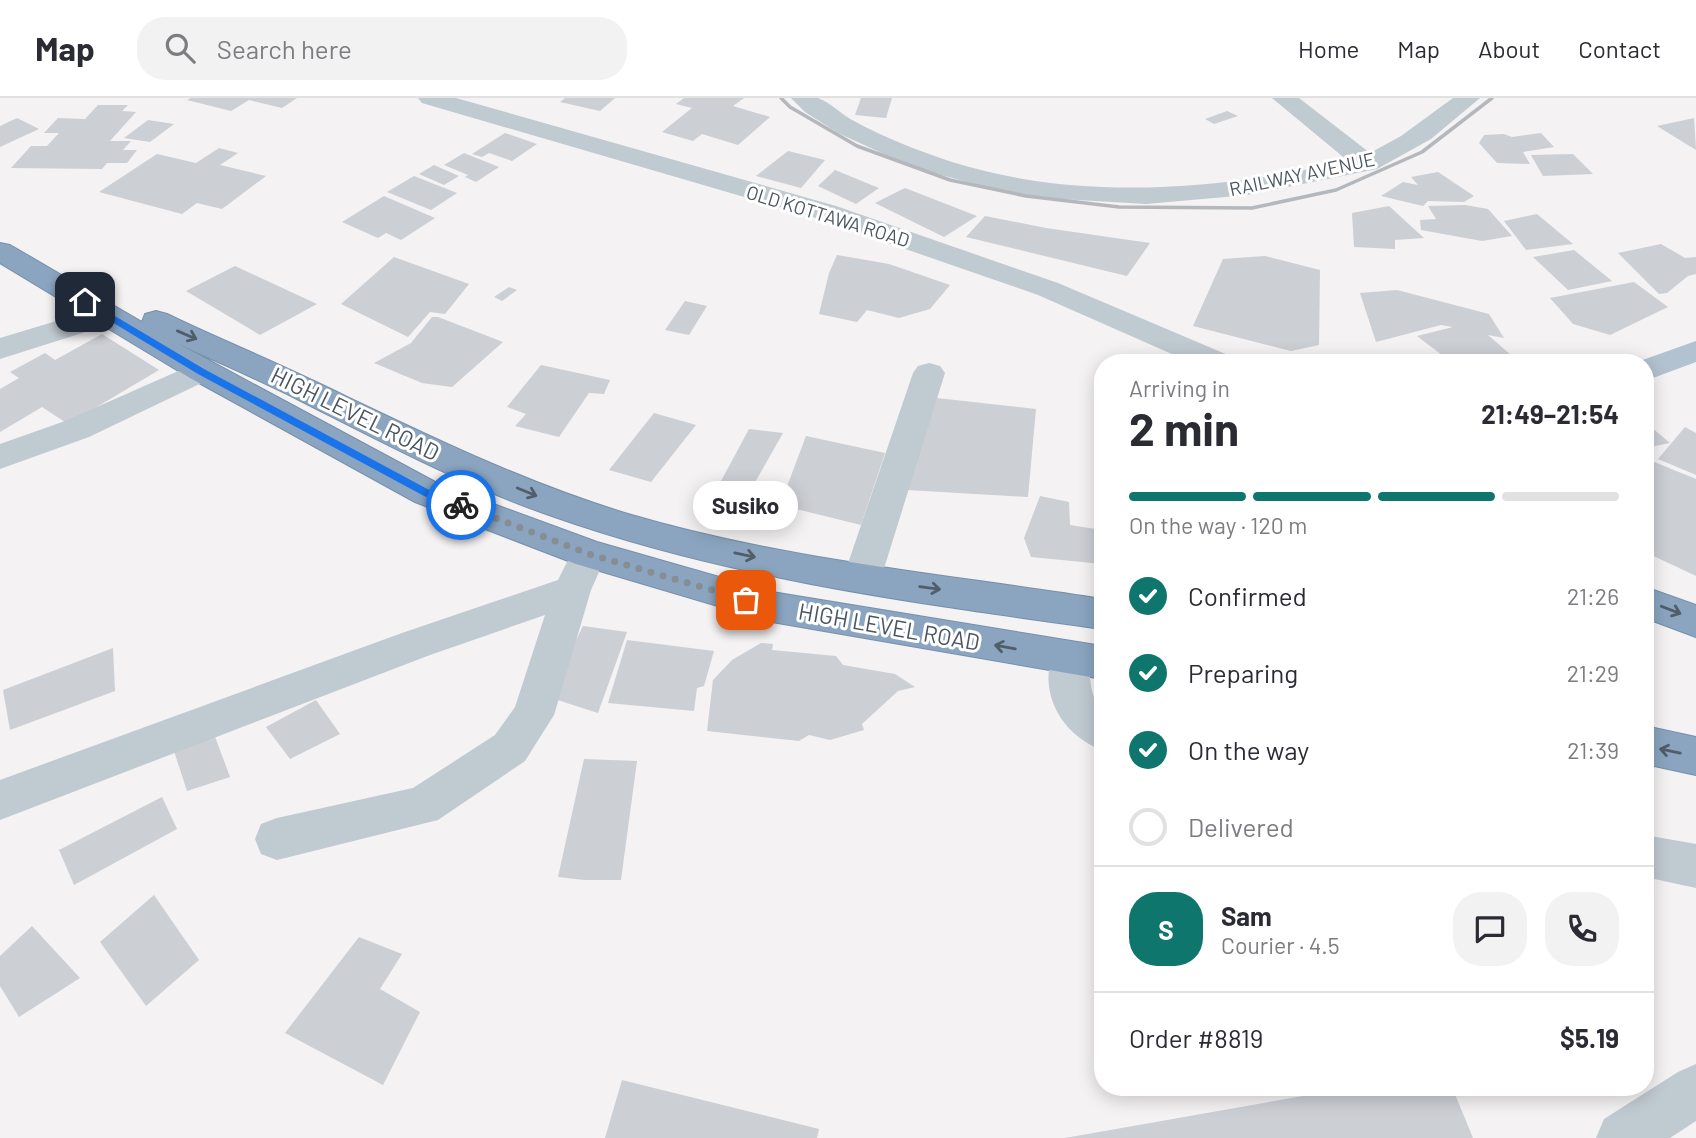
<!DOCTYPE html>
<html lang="en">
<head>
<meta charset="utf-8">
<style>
	body { margin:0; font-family:Barlow,sans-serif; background:#f2f2f3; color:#2b2b33; height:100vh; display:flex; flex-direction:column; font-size:26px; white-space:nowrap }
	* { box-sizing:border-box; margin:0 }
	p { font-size:23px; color:#7c7c81 }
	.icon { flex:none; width:38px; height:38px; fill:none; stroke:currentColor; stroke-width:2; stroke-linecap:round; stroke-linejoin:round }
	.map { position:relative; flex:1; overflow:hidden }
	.details { position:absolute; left:1094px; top:256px; width:560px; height:742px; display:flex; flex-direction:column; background:#fff; border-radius:28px; box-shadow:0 4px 18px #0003 }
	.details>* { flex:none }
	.pin { position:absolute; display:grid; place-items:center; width:60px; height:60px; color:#fff; margin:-30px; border-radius:14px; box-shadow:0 4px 10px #0006 }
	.courier { position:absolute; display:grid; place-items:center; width:70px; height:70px; margin:-35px; border:5px solid #1a73e8; border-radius:50%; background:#fff; color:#222; box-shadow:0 2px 9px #0007 }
	.bubble { position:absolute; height:49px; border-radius:24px; background:#fff; box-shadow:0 4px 18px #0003; font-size:23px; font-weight:700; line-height:49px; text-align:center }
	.overview em { font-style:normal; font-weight:700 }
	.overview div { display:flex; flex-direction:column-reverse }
	.overview { display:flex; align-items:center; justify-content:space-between; height:119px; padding:0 35px }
	h1 { font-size:46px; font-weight:700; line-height:52px }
	.bar { display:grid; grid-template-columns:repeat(4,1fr); gap:10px 7px; align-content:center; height:84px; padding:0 35px }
	.bar i { height:9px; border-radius:5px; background:#e1e1e2 }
	.bar .current { background:#0f766e }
	.bar p { grid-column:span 4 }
	.line { display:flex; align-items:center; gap:18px; padding:0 35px; border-top:2px solid #e1e1e2 }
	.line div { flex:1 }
	.round { display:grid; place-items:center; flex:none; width:74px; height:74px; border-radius:28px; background:#f2f2f3 }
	ol { padding:0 35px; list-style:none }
	li { display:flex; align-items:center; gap:21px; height:77px }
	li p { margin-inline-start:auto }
	li .icon { padding:7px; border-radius:50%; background:#0f766e; color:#fff; stroke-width:4 }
	li:last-child { color:#7c7c81 }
	li i { width:38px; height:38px; border:4px solid #e1e1e2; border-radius:50% }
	header { display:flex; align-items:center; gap:42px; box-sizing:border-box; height:98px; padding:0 35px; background:#fff; border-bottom:2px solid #e1e1e2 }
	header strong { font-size:33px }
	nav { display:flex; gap:38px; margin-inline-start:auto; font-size:24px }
	.search { width:490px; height:63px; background:#f2f2f3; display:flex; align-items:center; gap:18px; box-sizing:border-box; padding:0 24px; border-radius:28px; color:#7c7c81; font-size:26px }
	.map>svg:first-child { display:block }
</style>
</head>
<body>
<header>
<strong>Map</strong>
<div class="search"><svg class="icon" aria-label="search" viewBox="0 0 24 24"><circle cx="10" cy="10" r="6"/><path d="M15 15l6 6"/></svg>Search here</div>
<nav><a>Home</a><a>Map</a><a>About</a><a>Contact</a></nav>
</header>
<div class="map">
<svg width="1696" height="1040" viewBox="0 0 1696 1040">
	<rect width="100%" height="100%" fill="#f4f2f2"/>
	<g fill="#cccfd4">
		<path d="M191,0H297L282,10L249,2L231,13L187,2Z"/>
		<path d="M565,0H615L600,13L560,4Z"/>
		<path d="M684,0H744L733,8L770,19L738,47L702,36L693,43L662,34L692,10L676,6Z"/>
		<path d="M861,0H892L886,20L855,17Z"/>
		<path d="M98,7H128L122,13L136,14L110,43H131L123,52H137L127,65H107L102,71L11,70L31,48H47L59,35H44L58,20L85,21Z"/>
		<path d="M1227,13L1238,18L1214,26L1205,21Z"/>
		<path d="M17,20L39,31L0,49V28Z"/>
		<path d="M1694,20L1696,52L1657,28Z"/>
		<path d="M148,22L174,26L150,44L124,40Z"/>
		<path d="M505,35L537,46L512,63L489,55L482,59L472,56Z"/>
		<path d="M1541,35L1554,49L1523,54L1530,66L1497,65L1479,45L1484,37L1504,36L1512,39Z"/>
		<path d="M219,50L238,55L220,67L266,78L222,111L197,105L182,116L99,94L157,56L196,65Z"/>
		<path d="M788,53L825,62L801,90L756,78Z"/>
		<path d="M464,55L499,69L476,84L465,79L468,77L444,67Z"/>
		<path d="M1573,56L1593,76L1543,78L1531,57Z"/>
		<path d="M434,67L459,78L444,87L419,76Z"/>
		<path d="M835,72L879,90L856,106L818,88Z"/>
		<path d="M1438,74L1474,98L1464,104L1428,103L1423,108L1381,98L1403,84L1418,87L1411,79Z"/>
		<path d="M414,78L457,95L431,112L387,94Z"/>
		<path d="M905,90L977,118L944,139L875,105Z"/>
		<path d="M384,98L435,120L401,142L386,135L378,140L342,124Z"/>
		<path d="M1465,107L1488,111L1512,138L1482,143L1421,132L1420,122L1436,121L1428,108Z"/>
		<path d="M1389,108L1424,140L1395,142V151L1354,149L1352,115Z"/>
		<path d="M1537,116L1573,146L1526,152L1504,123Z"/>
		<path d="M985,118L1046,130L1150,145L1127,178L966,139Z"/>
		<path d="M1661,146L1685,160L1696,159V176L1688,178L1667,195L1659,196L1618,155Z"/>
		<path d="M1574,152L1612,183L1568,192L1533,159Z"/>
		<path d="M837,157L889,166L950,187L930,211L899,220L867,212L857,224L819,216L829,175Z"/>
		<path d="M1265,158L1320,172L1319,247L1291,253L1193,228L1223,161Z"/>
		<path d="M394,159L469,186L445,216L430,214L408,239L341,206Z"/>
		<path d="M235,168L317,206L260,237L186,193Z"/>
		<path d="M1634,184L1668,209L1610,237L1573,226L1550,200Z"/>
		<path d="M509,189L517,192L502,203L494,199Z"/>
		<path d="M1397,192L1489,216L1504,240L1488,237L1519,264H1451L1417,238L1453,229L1441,227L1376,244L1360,195Z"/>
		<path d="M685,203L707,208L689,237L665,232Z"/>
		<path d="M432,219H438L503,244L452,289L422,285L374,265L411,245Z"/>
		<path d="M102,236L159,272L68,326L42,309L0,334V291L19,280L10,274L45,255L55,262Z"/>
		<path d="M541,267L610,282L604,296L589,295L559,339L515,328L526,316L507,309Z"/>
		<path d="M937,300L1036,311L1028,399L907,392Z"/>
		<path d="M654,315L696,327L651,384L609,372Z"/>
		<path d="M1645,324L1670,345L1645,350Z"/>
		<path d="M1685,329L1696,335V377L1658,361Z"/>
		<path d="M749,331L783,335L745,402L714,396Z"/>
		<path d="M806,338L885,355L861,427L780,407Z"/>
		<path d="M1647,361L1696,381V478L1645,454Z"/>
		<path d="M1040,398L1069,404L1070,427L1102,432V466L1031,459L1024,440Z"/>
		<path d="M583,528L627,534L598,615L548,599Z"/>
		<path d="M627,542L714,553L704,588L697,590L694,613L608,605Z"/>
		<path d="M761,545L773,546L772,552L836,558L843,567L895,576L915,589L898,593L862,626L864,632L830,642L809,637L799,643L707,633L713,582L732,562Z"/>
		<path d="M113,550L115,593L10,632L3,592Z"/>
		<path d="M316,602L340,636L290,661L266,629Z"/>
		<path d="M214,636L230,679L187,693L173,650Z"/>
		<path d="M584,661L637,663L621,782H584L558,779Z"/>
		<path d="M162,699L177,731L74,787L59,752Z"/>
		<path d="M154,797L199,862L146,908L100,844Z"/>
		<path d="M32,828L80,880L19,919L0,888V858Z"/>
		<path d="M359,839L402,856L380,891L420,914L383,987L285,935Z"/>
		<path d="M622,982L819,1031L817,1040H605Z"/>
		<path d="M1354,989H1452L1473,1040H1065Z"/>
	</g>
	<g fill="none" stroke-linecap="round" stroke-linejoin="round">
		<g stroke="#7690ac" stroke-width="2">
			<g id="highway">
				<path d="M0,145L10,147L142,224L145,216L156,213L167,216C216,240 267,260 316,284C419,333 519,383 628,416C783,462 944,476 1102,501V531C916,505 730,481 552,418C464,388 380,343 297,301C257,281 217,264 177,245L439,386L597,444L772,494L1102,548V581L772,524L576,466L415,404L190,280L0,165Z"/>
				<path d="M1645,489L1696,507V539L1645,520Z"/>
				<path d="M1645,628L1696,639V677L1645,666Z"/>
			</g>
		</g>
		<g fill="#c0cad1" fill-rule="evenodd">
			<path d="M418,0H456L836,108L1058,185L1228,257L1233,264H1190L1038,197L816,120L422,5Z"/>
			<path d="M791,0C798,0 811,0 818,0C830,4 842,17 854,23C885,40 919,53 952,64C1080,104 1219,92 1348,63L1272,0H1299L1370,55L1401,38L1453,0H1480L1431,41L1377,71L1248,97L1146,106L1043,100L993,91L934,75L886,57L838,35L805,14Z"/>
			<path d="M106,208L117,210L121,217L117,224L0,261V240Z"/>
			<path d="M201,263L212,266L217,273L212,280L89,339L0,371V346L65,323Z"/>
			<path d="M929,265L940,268L945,275L881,480L875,490L862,495L849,490L843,480L913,275L918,268Z"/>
			<path d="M589,442L602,446L607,456L591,492L554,617L525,663L438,722L277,762L261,756L255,741L261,726L277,720L413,690L495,637L515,609L545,517L430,557L0,722V682L402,535L558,482L576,446Z"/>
			<path d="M1070,544L1084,549C1094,569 1085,596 1102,611V652C1061,637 1035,591 1056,549Z"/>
			<path d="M1645,737L1696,746V790L1645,779Z"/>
			<path d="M1696,966V1023L1670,1040H1596L1604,1021L1678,974Z"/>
		</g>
		<path fill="#b2c2d0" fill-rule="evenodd" d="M1696,243V264L1645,283V264H1637Z"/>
		<use href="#highway" fill="#8ba5c0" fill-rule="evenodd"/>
		<path stroke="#b4b8bc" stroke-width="3.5" d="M781,0L790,9L857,48L950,82L1026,98L1119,109L1252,110L1336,92L1422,54L1492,0"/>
	</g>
	<defs><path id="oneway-shaft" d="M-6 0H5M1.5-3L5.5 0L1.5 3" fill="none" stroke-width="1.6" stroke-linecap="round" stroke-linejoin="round" transform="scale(1.75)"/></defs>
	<g stroke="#505e6a">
		<use href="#oneway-shaft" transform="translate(187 237) rotate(23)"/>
		<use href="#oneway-shaft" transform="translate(527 394) rotate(22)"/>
		<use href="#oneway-shaft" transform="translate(745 457) rotate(12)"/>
		<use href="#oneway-shaft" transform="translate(930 490) rotate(8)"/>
		<use href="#oneway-shaft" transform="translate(1671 512) rotate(21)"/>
		<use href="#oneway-shaft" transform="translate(1005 549) rotate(-170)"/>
		<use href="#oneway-shaft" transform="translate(1670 653) rotate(-168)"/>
	</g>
	<path fill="#1a73e8" d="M82,202H88L204,271L431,393L466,407L461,411L424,398L198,276L82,206Z"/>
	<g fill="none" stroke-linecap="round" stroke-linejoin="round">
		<path stroke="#868d93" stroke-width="7" stroke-dasharray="0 12.6" d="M461,407L589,456L746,502"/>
	</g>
	<g text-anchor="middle" stroke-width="6" stroke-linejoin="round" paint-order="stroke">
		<g font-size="19" fill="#4a5660" stroke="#fff">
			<text transform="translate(1302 76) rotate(-12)" y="7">RAILWAY AVENUE</text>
			<text transform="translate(828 118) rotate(17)" y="7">OLD KOTTAWA ROAD</text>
		</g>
		<g font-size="23" fill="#4a5660" stroke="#fff">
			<text transform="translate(355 316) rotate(26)" y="8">HIGH LEVEL ROAD</text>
			<text transform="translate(889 529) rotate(10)" y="8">HIGH LEVEL ROAD</text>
		</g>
	</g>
</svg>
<div class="pin" style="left:746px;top:502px;background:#ea580c"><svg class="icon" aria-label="bag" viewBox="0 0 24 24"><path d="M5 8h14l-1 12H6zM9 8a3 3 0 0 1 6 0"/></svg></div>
<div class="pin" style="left:85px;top:204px;background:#1f2937"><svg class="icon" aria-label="home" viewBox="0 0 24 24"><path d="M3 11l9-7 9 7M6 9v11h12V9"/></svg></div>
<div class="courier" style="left:461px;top:407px"><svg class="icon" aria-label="bike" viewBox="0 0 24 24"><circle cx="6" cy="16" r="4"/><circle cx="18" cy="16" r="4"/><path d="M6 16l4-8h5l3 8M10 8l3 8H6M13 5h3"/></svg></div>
<div class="bubble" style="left:693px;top:383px;width:105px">Susiko</div>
<section class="details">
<div class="overview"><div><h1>2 min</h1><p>Arriving in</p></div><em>21:49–21:54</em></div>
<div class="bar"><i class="current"></i><i class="current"></i><i class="current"></i><i></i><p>On the way · 120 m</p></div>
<ol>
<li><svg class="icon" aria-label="check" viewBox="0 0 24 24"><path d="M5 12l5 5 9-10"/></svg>Confirmed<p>21:26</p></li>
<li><svg class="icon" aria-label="check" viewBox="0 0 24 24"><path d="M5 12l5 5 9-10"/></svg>Preparing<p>21:29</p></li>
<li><svg class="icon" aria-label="check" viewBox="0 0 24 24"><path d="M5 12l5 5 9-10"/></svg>On the way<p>21:39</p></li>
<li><i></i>Delivered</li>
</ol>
<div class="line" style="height:126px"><b class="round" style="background:#0f766e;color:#fff">S</b><div><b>Sam</b><p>Courier · 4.5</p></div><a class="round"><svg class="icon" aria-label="chat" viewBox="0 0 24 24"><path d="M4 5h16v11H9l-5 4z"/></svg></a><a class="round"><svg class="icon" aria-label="phone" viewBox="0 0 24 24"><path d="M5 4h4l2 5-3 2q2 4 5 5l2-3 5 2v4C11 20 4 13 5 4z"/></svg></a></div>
<div class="line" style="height:91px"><div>Order #8819</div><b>$5.19</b></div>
</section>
</div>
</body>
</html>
